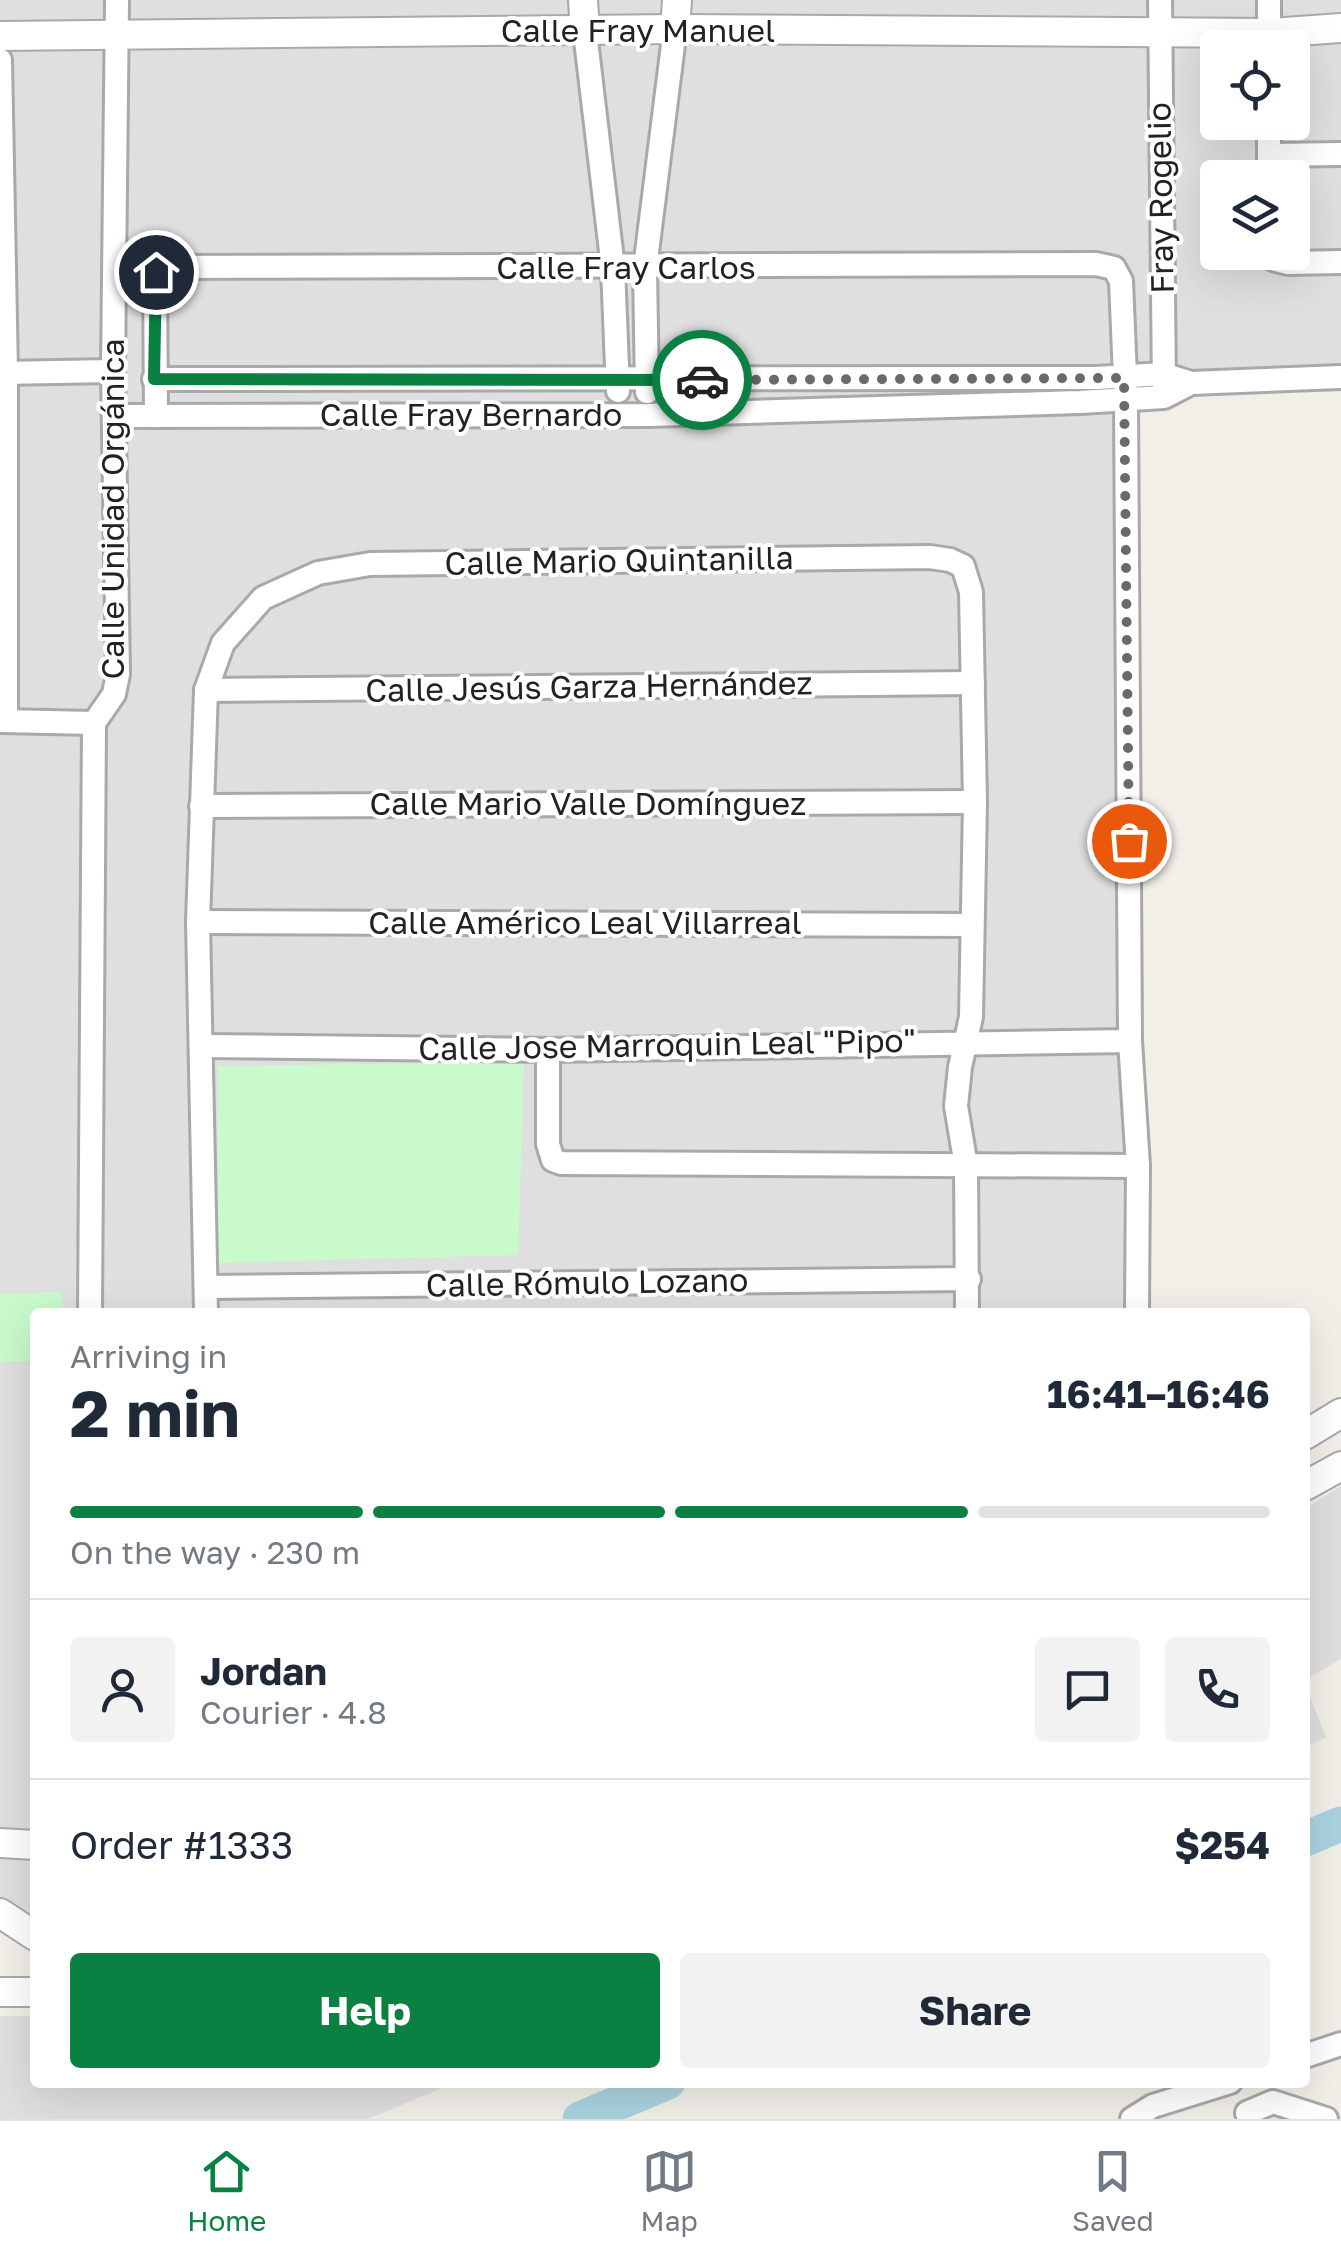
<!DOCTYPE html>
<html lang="en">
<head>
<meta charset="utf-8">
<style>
	body { margin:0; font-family:"Golos Text",sans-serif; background:#f2f2f3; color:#1f2937; height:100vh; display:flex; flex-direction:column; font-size:38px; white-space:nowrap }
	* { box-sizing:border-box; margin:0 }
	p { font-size:32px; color:#747a83 }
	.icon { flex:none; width:55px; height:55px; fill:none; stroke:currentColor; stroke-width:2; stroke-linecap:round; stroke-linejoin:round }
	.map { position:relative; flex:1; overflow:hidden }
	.panel { position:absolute; left:30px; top:1308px; width:1280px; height:780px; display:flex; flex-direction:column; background:#fff; border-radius:10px; box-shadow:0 10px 40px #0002 }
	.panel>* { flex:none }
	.tools { position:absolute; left:1200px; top:30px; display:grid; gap:20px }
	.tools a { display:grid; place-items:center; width:110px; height:110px; border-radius:10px; background:#fff; box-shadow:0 10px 40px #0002; font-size:50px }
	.pin { position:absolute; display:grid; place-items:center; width:85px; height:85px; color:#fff; margin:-42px; border:5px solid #fff; border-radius:50%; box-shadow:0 2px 10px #0007 }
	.courier { position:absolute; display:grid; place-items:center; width:100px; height:100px; margin:-50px; border:8px solid #0b8043; border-radius:50%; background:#fff; color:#222; box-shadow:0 2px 12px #0007 }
	.summary em { font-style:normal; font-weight:700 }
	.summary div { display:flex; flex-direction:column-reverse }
	.summary { display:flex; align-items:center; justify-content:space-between; height:170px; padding:0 40px }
	h1 { font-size:65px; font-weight:700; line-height:75px }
	.bar { display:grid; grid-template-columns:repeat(4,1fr); gap:15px 10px; align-content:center; height:120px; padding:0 40px }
	.bar i { height:12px; border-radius:8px; background:#e0e1e3 }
	.bar .selected { background:#0b8043 }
	.bar p { grid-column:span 4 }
	.line { display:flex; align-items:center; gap:25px; padding:0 40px; border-top:2px solid #e0e1e3 }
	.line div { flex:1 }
	.round { display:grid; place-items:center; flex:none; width:105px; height:105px; border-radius:10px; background:#f2f2f3 }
	.button { display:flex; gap:20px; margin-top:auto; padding:20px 40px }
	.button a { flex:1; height:115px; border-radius:10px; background:#0b8043; color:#fff; font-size:40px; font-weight:700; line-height:115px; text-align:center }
	.button a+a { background:#f2f2f3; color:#1f2937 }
	.menu { display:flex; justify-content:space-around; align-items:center; height:140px; border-top:2px solid #e0e1e3; background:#fff; font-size:28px; color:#747a83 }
	.menu a { display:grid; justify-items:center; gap:5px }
	.menu .selected { color:#0b8043 }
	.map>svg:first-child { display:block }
</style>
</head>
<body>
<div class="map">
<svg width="1341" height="2119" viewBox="0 0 1341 2119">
	<rect width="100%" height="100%" fill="#f2efe9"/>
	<g fill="#e0dfdf" fill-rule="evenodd">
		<path d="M0,0H1155L1154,35L1341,31V374L1154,380L1119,395L1133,1312H35V1921L0,1923ZM1218,48H1292V122H1218ZM1218,178H1292V252H1218Z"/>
		<path d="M1159,0H1341V18L1160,31Z"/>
		<path d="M1341,1486V1659L1305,1680V1509Z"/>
		<path d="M1305,1684L1326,1738L1305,1747Z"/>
		<path d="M0,2016H35V2082L454,2083L368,2119H0Z"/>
	</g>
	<g fill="#c8facc">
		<path d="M524,1062L518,1255L217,1263L218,1066Z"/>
		<path d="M62,1292L63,1312H35V1361L0,1362V1294Z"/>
	</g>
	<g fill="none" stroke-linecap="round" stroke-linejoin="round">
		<g stroke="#aad3df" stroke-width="35">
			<path d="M1305,1839L1341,1824"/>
			<path d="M580,2119L668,2082"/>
		</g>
		<g stroke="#a9a9a9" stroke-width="28">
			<g id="minor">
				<path d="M1160,0L1164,388"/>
				<path d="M585,32L613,268L618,391"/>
				<path d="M1269,48V0"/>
				<path d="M0,60L6,373V721"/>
				<path d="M1269,122V178"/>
				<path d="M1269,155L1341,154"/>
				<path d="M1270,252L1273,259L1288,263L1341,262"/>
				<path d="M0,373L113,371"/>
				<path d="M154,379L1096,378L1163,374L1191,383L1341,377"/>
				<path d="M647,392L645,268L675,29"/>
				<path d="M116,416L649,415L1080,402L1164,397L1191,383"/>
				<path d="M156,416L155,274L163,267L1096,264L1114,268L1121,281L1126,401L1130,1041L1138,1166L1137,1312"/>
				<path d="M206,690L973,683"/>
				<path d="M0,721L94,723"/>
				<path d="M201,806L975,802"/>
				<path d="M198,922L971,925"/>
				<path d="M203,1046L548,1050L1130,1041"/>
				<path d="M548,1050V1144L553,1160L561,1163L1138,1166"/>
				<path d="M206,1287L969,1279"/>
				<path d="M90,1312L94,723L114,694L118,674L113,371L117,0"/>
				<path d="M206,1312L198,922L206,690L223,643L263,598L318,573L370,564L930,557L950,560L963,566L971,592L975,802L971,1017L960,1067L956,1106L966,1166L967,1312"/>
				<path d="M1305,2056L1341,2044"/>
				<path d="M1247,2113L1273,2102L1326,2119"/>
				<path d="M1132,2119L1153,2106L1230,2082"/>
			</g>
		</g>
		<g stroke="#a9a9a9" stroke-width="32">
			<g id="tertiary">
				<path d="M583,0L585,32"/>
				<path d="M675,29L677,0"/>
				<path d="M0,36L675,29L1269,33L1341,28"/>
				<path d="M1305,1435L1341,1413"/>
				<path d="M1305,1486L1341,1466"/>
				<path d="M0,1843L35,1845"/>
				<path d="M0,1913L35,1936"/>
				<path d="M0,1992H35"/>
			</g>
		</g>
		<use href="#minor" stroke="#fff" stroke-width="22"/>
		<use href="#tertiary" stroke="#fff" stroke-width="28"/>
	</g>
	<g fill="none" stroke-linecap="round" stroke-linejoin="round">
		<path stroke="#6b6a68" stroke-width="10" stroke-dasharray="0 18" d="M702,380L1124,378L1129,841"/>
		<path stroke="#0b8043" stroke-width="12" d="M156,272L154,379L702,380"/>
	</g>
	<g text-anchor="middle" stroke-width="8" stroke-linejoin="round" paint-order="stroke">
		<g font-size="32" fill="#222" stroke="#fff">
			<text x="638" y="42">Calle Fray Manuel</text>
			<text transform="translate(1161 198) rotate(-91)" y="11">Fray Rogelio</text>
			<text x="626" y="279">Calle Fray Carlos</text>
			<text x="471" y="426">Calle Fray Bernardo</text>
			<text transform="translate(113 509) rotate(-90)" y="11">Calle Unidad Orgánica</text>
			<text transform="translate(619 561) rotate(-1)" y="11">Calle Mario Quintanilla</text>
			<text transform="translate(589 687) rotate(-1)" y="11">Calle Jesús Garza Hernández</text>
			<text x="588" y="815">Calle Mario Valle Domínguez</text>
			<text x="585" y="934">Calle Américo Leal Villarreal</text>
			<text transform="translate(667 1045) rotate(-1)" y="11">Calle Jose Marroquin Leal "Pipo"</text>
			<text transform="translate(587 1283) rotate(-1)" y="11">Calle Rómulo Lozano</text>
		</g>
	</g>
</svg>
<div class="tools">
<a><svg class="icon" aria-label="locate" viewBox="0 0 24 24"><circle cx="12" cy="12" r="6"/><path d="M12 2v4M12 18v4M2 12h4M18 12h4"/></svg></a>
<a><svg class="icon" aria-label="layers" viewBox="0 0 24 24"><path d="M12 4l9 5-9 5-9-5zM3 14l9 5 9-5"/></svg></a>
</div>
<div class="pin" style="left:1129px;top:841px;background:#ea580c"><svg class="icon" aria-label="bag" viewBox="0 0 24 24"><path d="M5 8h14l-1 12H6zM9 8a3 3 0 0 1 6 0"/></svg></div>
<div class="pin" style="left:156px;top:272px;background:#1f2937"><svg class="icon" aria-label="home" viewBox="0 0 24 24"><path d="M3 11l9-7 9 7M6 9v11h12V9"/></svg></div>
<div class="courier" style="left:702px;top:380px"><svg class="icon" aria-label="car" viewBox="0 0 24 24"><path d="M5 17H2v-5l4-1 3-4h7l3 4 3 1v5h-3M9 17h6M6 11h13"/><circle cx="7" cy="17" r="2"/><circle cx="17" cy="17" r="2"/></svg></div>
<section class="panel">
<div class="summary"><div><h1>2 min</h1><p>Arriving in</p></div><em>16:41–16:46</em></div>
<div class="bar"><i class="selected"></i><i class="selected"></i><i class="selected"></i><i></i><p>On the way · 230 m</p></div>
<div class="line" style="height:180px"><a class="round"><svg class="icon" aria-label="person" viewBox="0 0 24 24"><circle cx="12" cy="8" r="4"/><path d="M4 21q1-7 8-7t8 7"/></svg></a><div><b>Jordan</b><p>Courier · 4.8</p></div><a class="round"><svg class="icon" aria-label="chat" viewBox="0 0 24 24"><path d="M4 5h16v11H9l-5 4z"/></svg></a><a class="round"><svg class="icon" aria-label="phone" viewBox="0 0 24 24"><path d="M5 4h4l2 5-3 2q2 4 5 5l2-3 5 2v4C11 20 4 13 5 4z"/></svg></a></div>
<div class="line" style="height:130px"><div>Order #1333</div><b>$254</b></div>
<div class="button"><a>Help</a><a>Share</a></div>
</section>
</div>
<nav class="menu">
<a class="selected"><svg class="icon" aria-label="home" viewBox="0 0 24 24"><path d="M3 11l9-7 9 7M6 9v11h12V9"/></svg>Home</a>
<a><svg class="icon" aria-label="map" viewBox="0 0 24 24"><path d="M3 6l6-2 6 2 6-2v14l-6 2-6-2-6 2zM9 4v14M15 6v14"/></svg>Map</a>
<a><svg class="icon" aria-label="saved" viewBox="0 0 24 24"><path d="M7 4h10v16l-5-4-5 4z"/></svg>Saved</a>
</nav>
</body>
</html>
